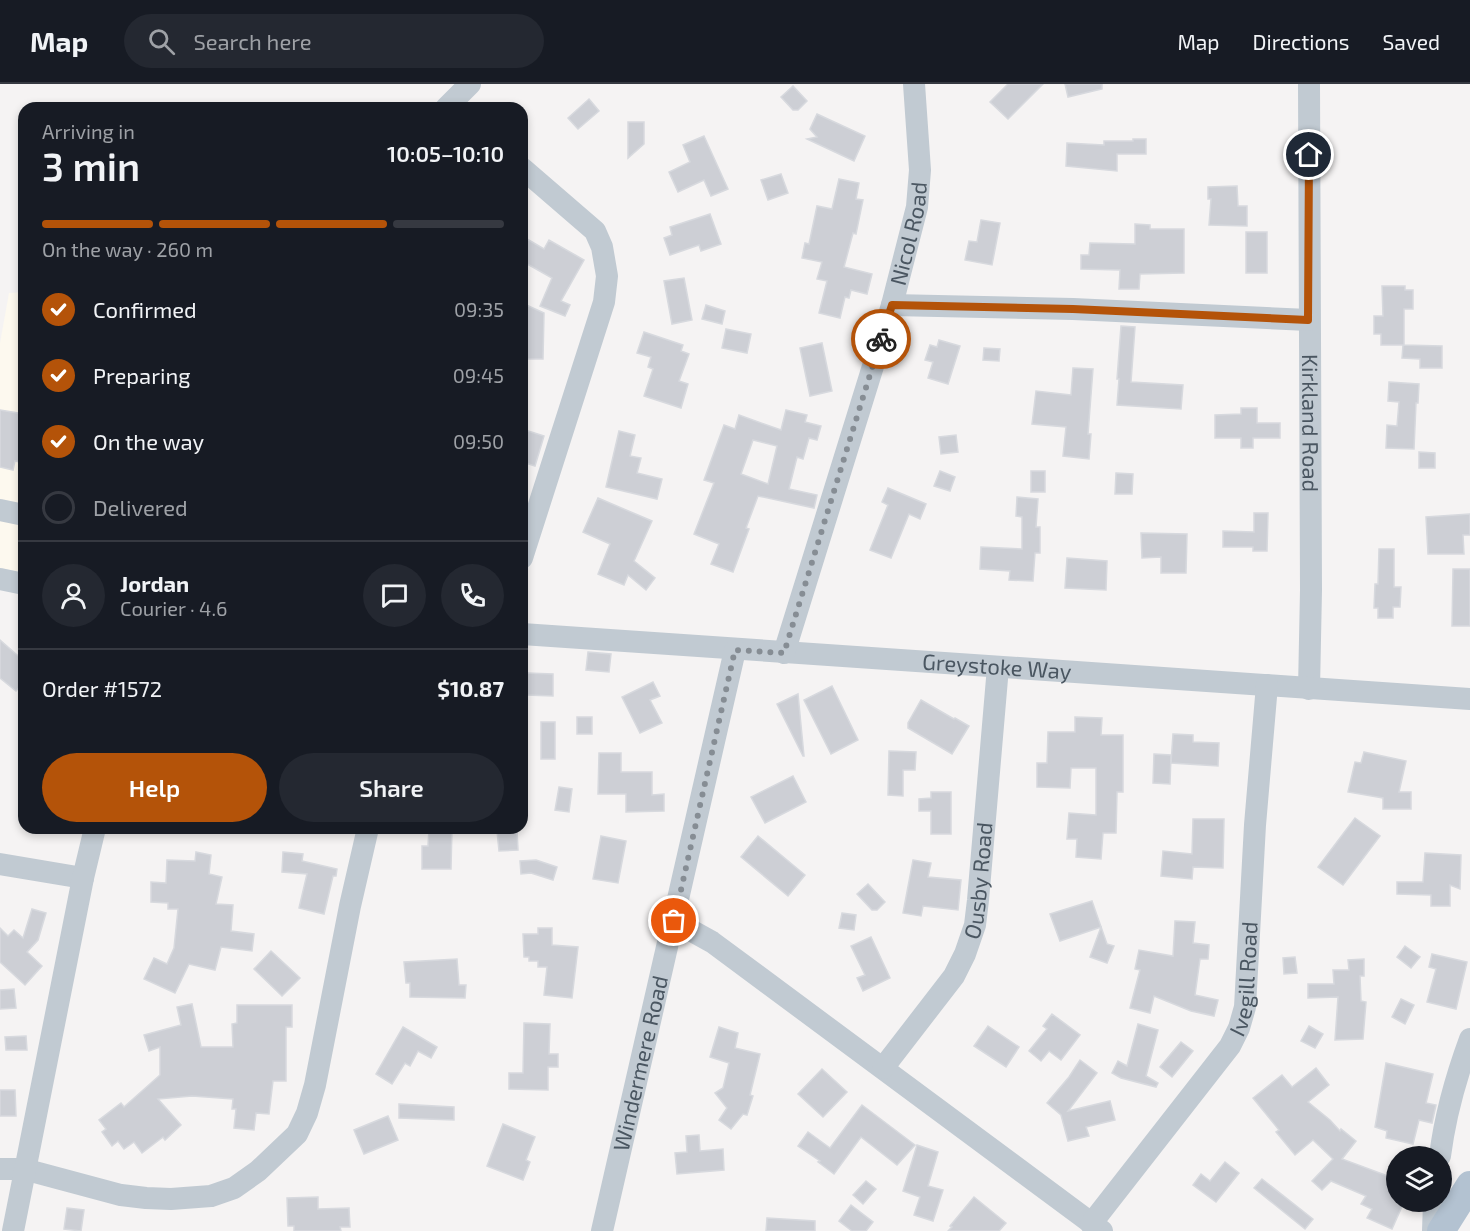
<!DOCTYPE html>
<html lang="en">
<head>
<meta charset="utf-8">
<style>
	body { margin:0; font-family:"Exo 2",sans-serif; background:#242831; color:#f1f3f6; height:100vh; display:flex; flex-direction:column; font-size:22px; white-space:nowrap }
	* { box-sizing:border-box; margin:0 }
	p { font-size:20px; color:#9ea1a6 }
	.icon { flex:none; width:33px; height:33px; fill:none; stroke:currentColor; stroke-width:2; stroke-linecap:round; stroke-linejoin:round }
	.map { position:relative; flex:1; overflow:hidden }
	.side { position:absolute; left:18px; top:18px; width:510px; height:732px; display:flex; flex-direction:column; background:#171b24; border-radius:18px; box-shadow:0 3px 9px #0003 }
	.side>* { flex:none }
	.fabs { position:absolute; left:1386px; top:1062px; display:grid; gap:12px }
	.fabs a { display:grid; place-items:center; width:66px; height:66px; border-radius:50%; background:#171b24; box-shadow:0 3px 9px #0003; font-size:30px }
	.pin { position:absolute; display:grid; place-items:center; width:51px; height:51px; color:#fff; margin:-26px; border:3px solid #fff; border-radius:50%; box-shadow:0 2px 6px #0007 }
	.courier { position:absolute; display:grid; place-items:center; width:60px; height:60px; margin:-30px; border:4px solid #b45309; border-radius:50%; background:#fff; color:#222; box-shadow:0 2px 8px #0007 }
	.overview em { font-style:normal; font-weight:600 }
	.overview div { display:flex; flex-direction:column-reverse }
	.overview { display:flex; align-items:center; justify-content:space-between; height:102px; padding:0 24px }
	h1 { font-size:39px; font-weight:600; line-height:45px }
	.bar { display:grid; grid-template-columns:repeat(4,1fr); gap:9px 6px; align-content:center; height:72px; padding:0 24px }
	.bar i { height:8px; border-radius:4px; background:#363941 }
	.bar .active { background:#b45309 }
	.bar p { grid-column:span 4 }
	.line { display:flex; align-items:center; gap:15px; padding:0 24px; border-top:2px solid #363941 }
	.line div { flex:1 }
	.round { display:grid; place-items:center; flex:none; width:63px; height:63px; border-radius:32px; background:#242831 }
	ol { padding:0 24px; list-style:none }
	li { display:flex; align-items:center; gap:18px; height:66px }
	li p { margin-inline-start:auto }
	li .icon { padding:6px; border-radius:50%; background:#b45309; color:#fff; stroke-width:4 }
	li:last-child { color:#9ea1a6 }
	li i { width:33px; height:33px; border:3px solid #363941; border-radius:50% }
	.cta { display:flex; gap:12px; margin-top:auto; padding:12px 24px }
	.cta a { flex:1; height:69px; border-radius:36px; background:#b45309; color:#fff; font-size:24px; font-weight:600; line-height:69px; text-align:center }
	.cta a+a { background:#242831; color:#f1f3f6 }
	header { display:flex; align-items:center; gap:36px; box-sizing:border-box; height:84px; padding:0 30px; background:#171b24; border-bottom:2px solid #363941 }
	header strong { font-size:28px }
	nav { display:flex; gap:33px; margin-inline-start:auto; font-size:21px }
	.search { width:420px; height:54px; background:#242831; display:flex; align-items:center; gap:15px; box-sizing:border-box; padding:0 21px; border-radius:33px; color:#9ea1a6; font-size:22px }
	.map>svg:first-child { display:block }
</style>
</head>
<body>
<header>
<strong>Map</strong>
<div class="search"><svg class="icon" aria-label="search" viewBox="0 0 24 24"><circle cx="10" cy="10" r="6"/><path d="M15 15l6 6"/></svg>Search here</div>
<nav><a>Map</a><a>Directions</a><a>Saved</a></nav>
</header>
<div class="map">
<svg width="1470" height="1147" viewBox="0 0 1470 1147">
	<rect width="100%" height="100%" fill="#f5f3f3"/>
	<path fill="#fdf9ef" d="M24,208V489L0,484V259L9,209Z"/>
	<g fill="#cdcfd5" stroke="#d7d9de" stroke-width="1.5" fill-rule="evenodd">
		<path d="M1008,0H1043L1008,35L990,18Z"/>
		<path d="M1065,0H1102V5L1068,13Z"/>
		<path d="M793,2L807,17L798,26H793L781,13Z"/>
		<path d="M589,15L599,27L578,45L568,34Z"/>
		<path d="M817,30L865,52L854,77L807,55L817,53L810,45Z"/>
		<path d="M628,38H644V60L628,74Z"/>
		<path d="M704,52L728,105L711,112L704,96L678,108L669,88L690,78L683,61Z"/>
		<path d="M1133,55H1146V70H1117V87L1066,82L1067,59L1104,61V57H1133Z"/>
		<path d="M781,90L788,109L768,116L761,96Z"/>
		<path d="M839,95L859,99L856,115L863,116L856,150L853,149L844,183L872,190L867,210L851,206L849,214L845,213L840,234L819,229L827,197L817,195L822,178L802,174L805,159L809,160L817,122L832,125Z"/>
		<path d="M1237,102L1238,122H1247V142L1209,141L1211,115H1208V103Z"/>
		<path d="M710,130L721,160L701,167L699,161L670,171L664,154L672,151L670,143Z"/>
		<path d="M981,136L1000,139L992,181L965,176L969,157L977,158Z"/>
		<path d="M1135,140L1150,141V145H1184V189L1140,190L1139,205H1119L1120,186L1081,185V171H1089L1090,159L1135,160Z"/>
		<rect x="1246" y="148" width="21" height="41"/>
		<path d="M527,155L544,165L549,156L584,176L561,217L570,221L565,232L540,222L552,194L522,177V163Z"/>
		<path d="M684,194L692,236L672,240L664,197Z"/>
		<path d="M1382,202H1405V206H1413V225H1404V261L1442,262V284H1420V275L1402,274L1403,261H1381V250H1374V232H1383Z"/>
		<path d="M522,219L544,229L543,275H522Z"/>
		<path d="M706,221L725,227L722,240L702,235Z"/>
		<path d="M1121,242L1135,243L1131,298L1183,301L1181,325L1117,321L1119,295H1117Z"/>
		<path d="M726,245L751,250L747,269L722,264Z"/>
		<path d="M644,248L683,261L681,267L689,270L679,297L688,300L681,324L644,312L653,285L648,283L651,273L637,269Z"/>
		<path d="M939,256L960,262L948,300L928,294L933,278L925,276L930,261L937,263Z"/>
		<path d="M822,259L832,307L810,312L800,264Z"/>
		<path d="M984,264L1000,265L999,277L983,276Z"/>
		<path d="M1073,284L1093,285L1088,350H1091L1089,375L1063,372L1066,343L1032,340L1036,307L1071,311Z"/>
		<path d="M1389,298L1419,300L1418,319H1416L1414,365L1386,364L1387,341L1397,342L1399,318L1388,317Z"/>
		<path d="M1241,324H1257V339H1280V354H1253V364H1241V354H1215V331L1241,330Z"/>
		<path d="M0,326L24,330V379L15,377L13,386L0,383Z"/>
		<path d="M786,326L807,331L805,338L821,342L817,356L809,354L803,375L797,373L789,405L817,411L814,424L758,412L746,444L749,445L733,488L711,480L719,460L694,450L714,399L704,396L724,341L735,345L739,331L781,346ZM753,356L777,362L768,400L741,390Z"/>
		<path d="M522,345L544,352L535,382L522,378Z"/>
		<path d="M619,347L635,351L630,372L641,374L637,389L662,395L657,415L606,403Z"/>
		<path d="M956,351L958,368L941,370L939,353Z"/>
		<path d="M1419,368L1435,369V384H1419Z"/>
		<path d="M940,387L955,393L950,407L934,402Z"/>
		<rect x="1031" y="387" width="14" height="21"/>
		<path d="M1116,389L1133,390L1132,410H1115Z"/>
		<path d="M888,404L926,420L920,435L909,430L891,474L870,466L888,421L882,418Z"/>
		<path d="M1017,413L1038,415L1036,443H1040V469H1035L1033,497L1009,496L1010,487L980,485L981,463L1022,465V433L1016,432Z"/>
		<path d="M598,414L652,437L634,477L655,494L646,506L628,491L624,501L598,490L610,460L583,448Z"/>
		<path d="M1254,429H1268L1267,467H1253V463H1223V447L1254,448Z"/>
		<path d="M1470,430V451H1463L1464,470H1428L1426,433Z"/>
		<path d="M1141,449L1187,450L1186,489H1161V473L1142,474Z"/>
		<path d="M1379,465H1394V503H1401L1400,523H1393V534H1378V524H1374L1375,500H1378Z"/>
		<path d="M1067,474L1107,477L1106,506L1065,504Z"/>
		<path d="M1453,485H1470V542H1452Z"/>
		<path d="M0,556L24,577V598L16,607L0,594Z"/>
		<path d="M588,568L611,570L609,588L586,586Z"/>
		<path d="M527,589L553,590V612L526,611Z"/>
		<path d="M653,598L660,612L650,616L662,639L640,649L622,613Z"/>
		<path d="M832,602L858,656L831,670L804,616Z"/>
		<path d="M798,610L804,672H803L777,620Z"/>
		<path d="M921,616L954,635L955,634L969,642L952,670L908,644V639Z"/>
		<rect x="577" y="633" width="15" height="17"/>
		<path d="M1075,633L1102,634L1101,651H1123V708H1117L1116,749H1103L1101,775L1076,773L1077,755H1067L1069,729L1096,731V684H1071L1070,704L1037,703V679H1047L1048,648H1075Z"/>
		<rect x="541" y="638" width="14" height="37"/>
		<path d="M1173,650L1193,651V658L1219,659L1218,682L1171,679Z"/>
		<path d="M889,667L916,668L915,686H903V712L888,711Z"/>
		<path d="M1364,668L1406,677L1399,708H1411V725H1383V714L1348,708L1355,678L1361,679Z"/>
		<path d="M599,669H621V688H652V711L664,710V727L626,728V710H598Z"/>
		<path d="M1154,670L1171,671L1170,700L1153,699Z"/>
		<path d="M793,692L806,718L765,739L751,713Z"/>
		<path d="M559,703L572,705L569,728L555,726Z"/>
		<path d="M931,708H951V750H931V727H919V715L931,714Z"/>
		<path d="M1355,734L1380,752L1343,801L1318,783Z"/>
		<path d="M1193,735H1224L1223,784L1193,783L1192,795L1161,792L1163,767L1192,770Z"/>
		<path d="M429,744H452L451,785H422V762H428Z"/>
		<path d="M517,746L518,766L499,767L497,747Z"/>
		<path d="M601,752L626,757L618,799L593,795Z"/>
		<path d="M758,752L805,791L788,812L741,773Z"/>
		<path d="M196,768L211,771L209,790L222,793L216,820L233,821L231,847L254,850L252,867L221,863L215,886L189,880L175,909L144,895L154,874L167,880L174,864L178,825H168V819L151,818V798L166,799L167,776L195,777Z"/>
		<path d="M283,768L303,770L302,777L337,785L336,792H333L324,830L299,824L307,790L282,788Z"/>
		<path d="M1425,769L1461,771L1460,805L1450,801V822H1431V811L1397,810V798H1423Z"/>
		<path d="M536,776L557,783L553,796L531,789L521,790L520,777Z"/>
		<path d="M913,776L931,779L928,793L961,796L958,826L923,822L921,832L903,829Z"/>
		<path d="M868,800L885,818L877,826H872L857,810Z"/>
		<path d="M1092,817L1107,860L1114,862L1107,879L1090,873L1101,843L1060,857L1050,830Z"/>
		<path d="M32,825L46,829L38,856L27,868L42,882L25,901L0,878V844L8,852L14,846L23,854Z"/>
		<path d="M842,829L856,831L854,846L839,844Z"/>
		<path d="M1175,837L1195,838L1193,859L1209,861L1208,875H1200L1195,911L1218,916L1214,932L1191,927L1154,912L1150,929L1130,924L1140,886L1135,885L1139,866L1173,872Z"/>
		<path d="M538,844H552V861L578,863L572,914L544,911L547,883H538V877H529V873H524L523,850H538Z"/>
		<path d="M871,853L890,894L863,907L857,894L865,891L851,862Z"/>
		<path d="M1405,862L1420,873L1411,884L1397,873Z"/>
		<path d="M271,867L300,894L282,912L254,885Z"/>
		<path d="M1432,870L1467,878L1456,925L1427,918L1436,885L1429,883Z"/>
		<path d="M1295,873L1297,889L1284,890L1283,874Z"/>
		<path d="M457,875L459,901H466L465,914L410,913V899H406L404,878Z"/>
		<path d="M1364,875V892H1360L1361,917L1366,918L1363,955L1335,956L1338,913L1308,914V900H1334L1333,886H1349L1348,876Z"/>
		<path d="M14,905L16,924L0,925V906Z"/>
		<path d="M1401,915L1414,921L1405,940L1392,933Z"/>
		<path d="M192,920L201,963H233L232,940L237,939V921H292V943H286V997H273L269,1030L256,1029L254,1046L234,1044L236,1025H232L233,1015L192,1012L158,1015L181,1041L165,1056L163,1053L142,1069L134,1058L124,1065L118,1057L112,1062L102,1048L106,1045L99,1036L121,1019L124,1023L160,991V963L149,967L144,951L181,941L177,923Z"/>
		<path d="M1052,930L1080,951L1061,976L1049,967L1041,977L1029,967L1047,945L1043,942Z"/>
		<path d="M524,939L550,940L549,970H558V983H548V1006L509,1005V989H523Z"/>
		<path d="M1138,940L1158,946L1146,992L1158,999L1156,1003L1121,994L1112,989L1118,977L1127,982Z"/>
		<path d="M988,942L1019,963L1006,983L974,962Z"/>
		<path d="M1309,942L1323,950L1315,964L1301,957Z"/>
		<path d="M403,943L437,963L431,974L418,967L410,982L405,979L392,1000L376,990Z"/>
		<path d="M719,943L738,949L735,964L760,970L750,1011L753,1012L747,1031L743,1030L731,1045L719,1036L727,1024L715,1009L723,1004L729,979L710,973Z"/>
		<path d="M26,952L27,966H6L5,953Z"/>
		<path d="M1181,958L1193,967L1172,993L1160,983Z"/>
		<path d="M1080,976L1097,989L1068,1027L1110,1017L1115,1036L1086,1043L1089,1052L1068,1057L1061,1031L1047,1019L1069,993Z"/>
		<path d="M1386,979L1433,990L1426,1019L1436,1021L1432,1039L1419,1036L1413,1060L1386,1054L1387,1047L1375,1043Z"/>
		<path d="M1316,984L1329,1001L1308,1018L1330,1036L1340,1047L1341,1045L1356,1057L1342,1075L1396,1095V1118H1404L1392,1145L1367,1134L1372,1125L1361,1120L1366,1112L1331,1097L1322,1106L1312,1097L1333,1075L1313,1056L1295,1071L1276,1048L1279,1046L1253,1014L1282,991L1292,1003Z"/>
		<path d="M822,985L847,1008L823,1033L798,1010Z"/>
		<path d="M0,1006H15L16,1032H0Z"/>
		<path d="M399,1020L454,1023V1036L399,1034Z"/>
		<path d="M862,1021L915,1061L897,1081L861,1053L834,1090L818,1078L820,1077L798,1062L808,1048L830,1064Z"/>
		<path d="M388,1032L398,1056L364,1070L354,1046Z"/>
		<path d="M503,1040L535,1053L526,1076L530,1078L523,1096L487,1082Z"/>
		<path d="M699,1051L700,1067L723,1065L724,1086L677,1090L675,1069L687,1068L686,1052Z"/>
		<path d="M917,1061L938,1068L928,1102L943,1106L933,1137L914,1131L920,1113L903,1107Z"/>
		<path d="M1225,1078L1239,1089L1216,1118L1193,1101L1201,1090L1210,1097Z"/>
		<path d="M1262,1095L1313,1135L1305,1145L1254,1104Z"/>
		<path d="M866,1097L876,1105L863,1120L853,1111Z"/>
		<path d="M318,1113V1125L349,1124L350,1143H340L341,1147H294V1142H288L287,1114Z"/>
		<path d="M974,1113L1006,1139L999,1147H948L952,1143L950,1142Z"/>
		<path d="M851,1121L873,1138L866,1147H852L839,1137Z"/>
		<path d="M67,1124L84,1126L81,1147L64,1145Z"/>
		<path d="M767,1134L815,1137V1147H766Z"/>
	</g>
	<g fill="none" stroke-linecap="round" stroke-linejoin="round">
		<g stroke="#c1cad2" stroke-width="22">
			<path id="s1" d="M1309,0L1311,506L1309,605"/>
			<path d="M446,24L470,0"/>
			<path d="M522,84L595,147L602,163L607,192L604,218L522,474"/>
			<path d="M892,221L1073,225L1308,236"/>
			<path d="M0,426L24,431"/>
			<path d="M0,495L24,500"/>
			<path id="s2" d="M522,550L1470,615"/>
			<path id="s3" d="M784,569L892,221L917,123L920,86L914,0"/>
			<path d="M0,780L83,794"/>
			<path d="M674,837L712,858L1102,1147"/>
			<path id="s4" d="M883,984L954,892L965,870L975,841L978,816L998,583"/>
			<path d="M1440,1072C1445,1032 1456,993 1470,955"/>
			<path d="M0,1085H24L121,1111L146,1114L171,1115L211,1112L234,1104L258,1087L297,1050L307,1029L315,1001L350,822L368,744"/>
			<path id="s5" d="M1091,1140L1230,962L1239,944L1245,923L1255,741L1267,601"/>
			<path d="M13,1147L83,794L95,744"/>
			<path id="s6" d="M602,1147L735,566"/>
			<path d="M1433,1147L1434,1118"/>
		</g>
		<path stroke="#b3c2d1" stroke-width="28" d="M1441,1147L1470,1101"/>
	</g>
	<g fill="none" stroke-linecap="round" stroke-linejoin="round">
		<path stroke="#868d94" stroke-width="6" stroke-dasharray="0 10.8" d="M674,837L735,566L784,569L881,255"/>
		<path stroke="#b45309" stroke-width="8" d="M881,255L892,221L1073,225L1308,236L1309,71"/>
	</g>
	<g text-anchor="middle" stroke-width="4.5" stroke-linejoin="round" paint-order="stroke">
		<g font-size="22" fill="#4a5661" stroke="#fff">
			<text dy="8" stroke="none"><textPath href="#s3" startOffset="438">Nicol Road</textPath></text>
			<text dy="8" stroke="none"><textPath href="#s1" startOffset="339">Kirkland Road</textPath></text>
			<text dy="8" stroke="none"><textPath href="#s2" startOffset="476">Greystoke Way</textPath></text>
			<text dy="8" stroke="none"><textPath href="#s4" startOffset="216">Ousby Road</textPath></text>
			<text dy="8" stroke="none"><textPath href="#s5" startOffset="296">Ivegill Road</textPath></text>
			<text dy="8" stroke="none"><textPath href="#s6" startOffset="172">Windermere Road</textPath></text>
		</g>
	</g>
</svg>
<div class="fabs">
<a><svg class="icon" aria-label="layers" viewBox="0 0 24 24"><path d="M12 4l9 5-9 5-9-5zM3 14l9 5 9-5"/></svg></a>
</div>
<div class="pin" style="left:674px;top:837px;background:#ea580c"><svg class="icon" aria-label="bag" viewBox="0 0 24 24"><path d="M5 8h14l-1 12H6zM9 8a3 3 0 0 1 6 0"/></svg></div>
<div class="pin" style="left:1309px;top:71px;background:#1f2937"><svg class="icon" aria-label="home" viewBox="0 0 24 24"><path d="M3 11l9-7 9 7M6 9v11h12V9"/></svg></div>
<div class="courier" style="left:881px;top:255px"><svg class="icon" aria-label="bike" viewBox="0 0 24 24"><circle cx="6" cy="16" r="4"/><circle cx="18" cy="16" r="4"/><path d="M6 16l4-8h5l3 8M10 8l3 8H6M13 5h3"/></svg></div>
<section class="side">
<div class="overview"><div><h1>3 min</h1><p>Arriving in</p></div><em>10:05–10:10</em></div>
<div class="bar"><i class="active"></i><i class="active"></i><i class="active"></i><i></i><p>On the way · 260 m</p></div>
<ol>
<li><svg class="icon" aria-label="check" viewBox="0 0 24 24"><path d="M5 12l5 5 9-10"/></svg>Confirmed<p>09:35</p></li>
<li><svg class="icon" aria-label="check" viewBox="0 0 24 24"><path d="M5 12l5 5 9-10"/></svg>Preparing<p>09:45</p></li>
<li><svg class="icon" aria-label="check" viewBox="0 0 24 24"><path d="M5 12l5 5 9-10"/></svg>On the way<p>09:50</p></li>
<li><i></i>Delivered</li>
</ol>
<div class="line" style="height:108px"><a class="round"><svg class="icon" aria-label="person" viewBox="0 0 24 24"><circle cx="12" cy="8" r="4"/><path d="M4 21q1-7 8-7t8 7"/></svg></a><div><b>Jordan</b><p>Courier · 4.6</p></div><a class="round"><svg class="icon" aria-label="chat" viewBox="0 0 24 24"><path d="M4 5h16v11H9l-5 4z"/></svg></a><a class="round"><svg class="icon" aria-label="phone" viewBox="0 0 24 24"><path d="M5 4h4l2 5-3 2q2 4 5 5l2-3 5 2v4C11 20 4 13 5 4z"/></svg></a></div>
<div class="line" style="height:78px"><div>Order #1572</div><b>$10.87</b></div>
<div class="cta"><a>Help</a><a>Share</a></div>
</section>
</div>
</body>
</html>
